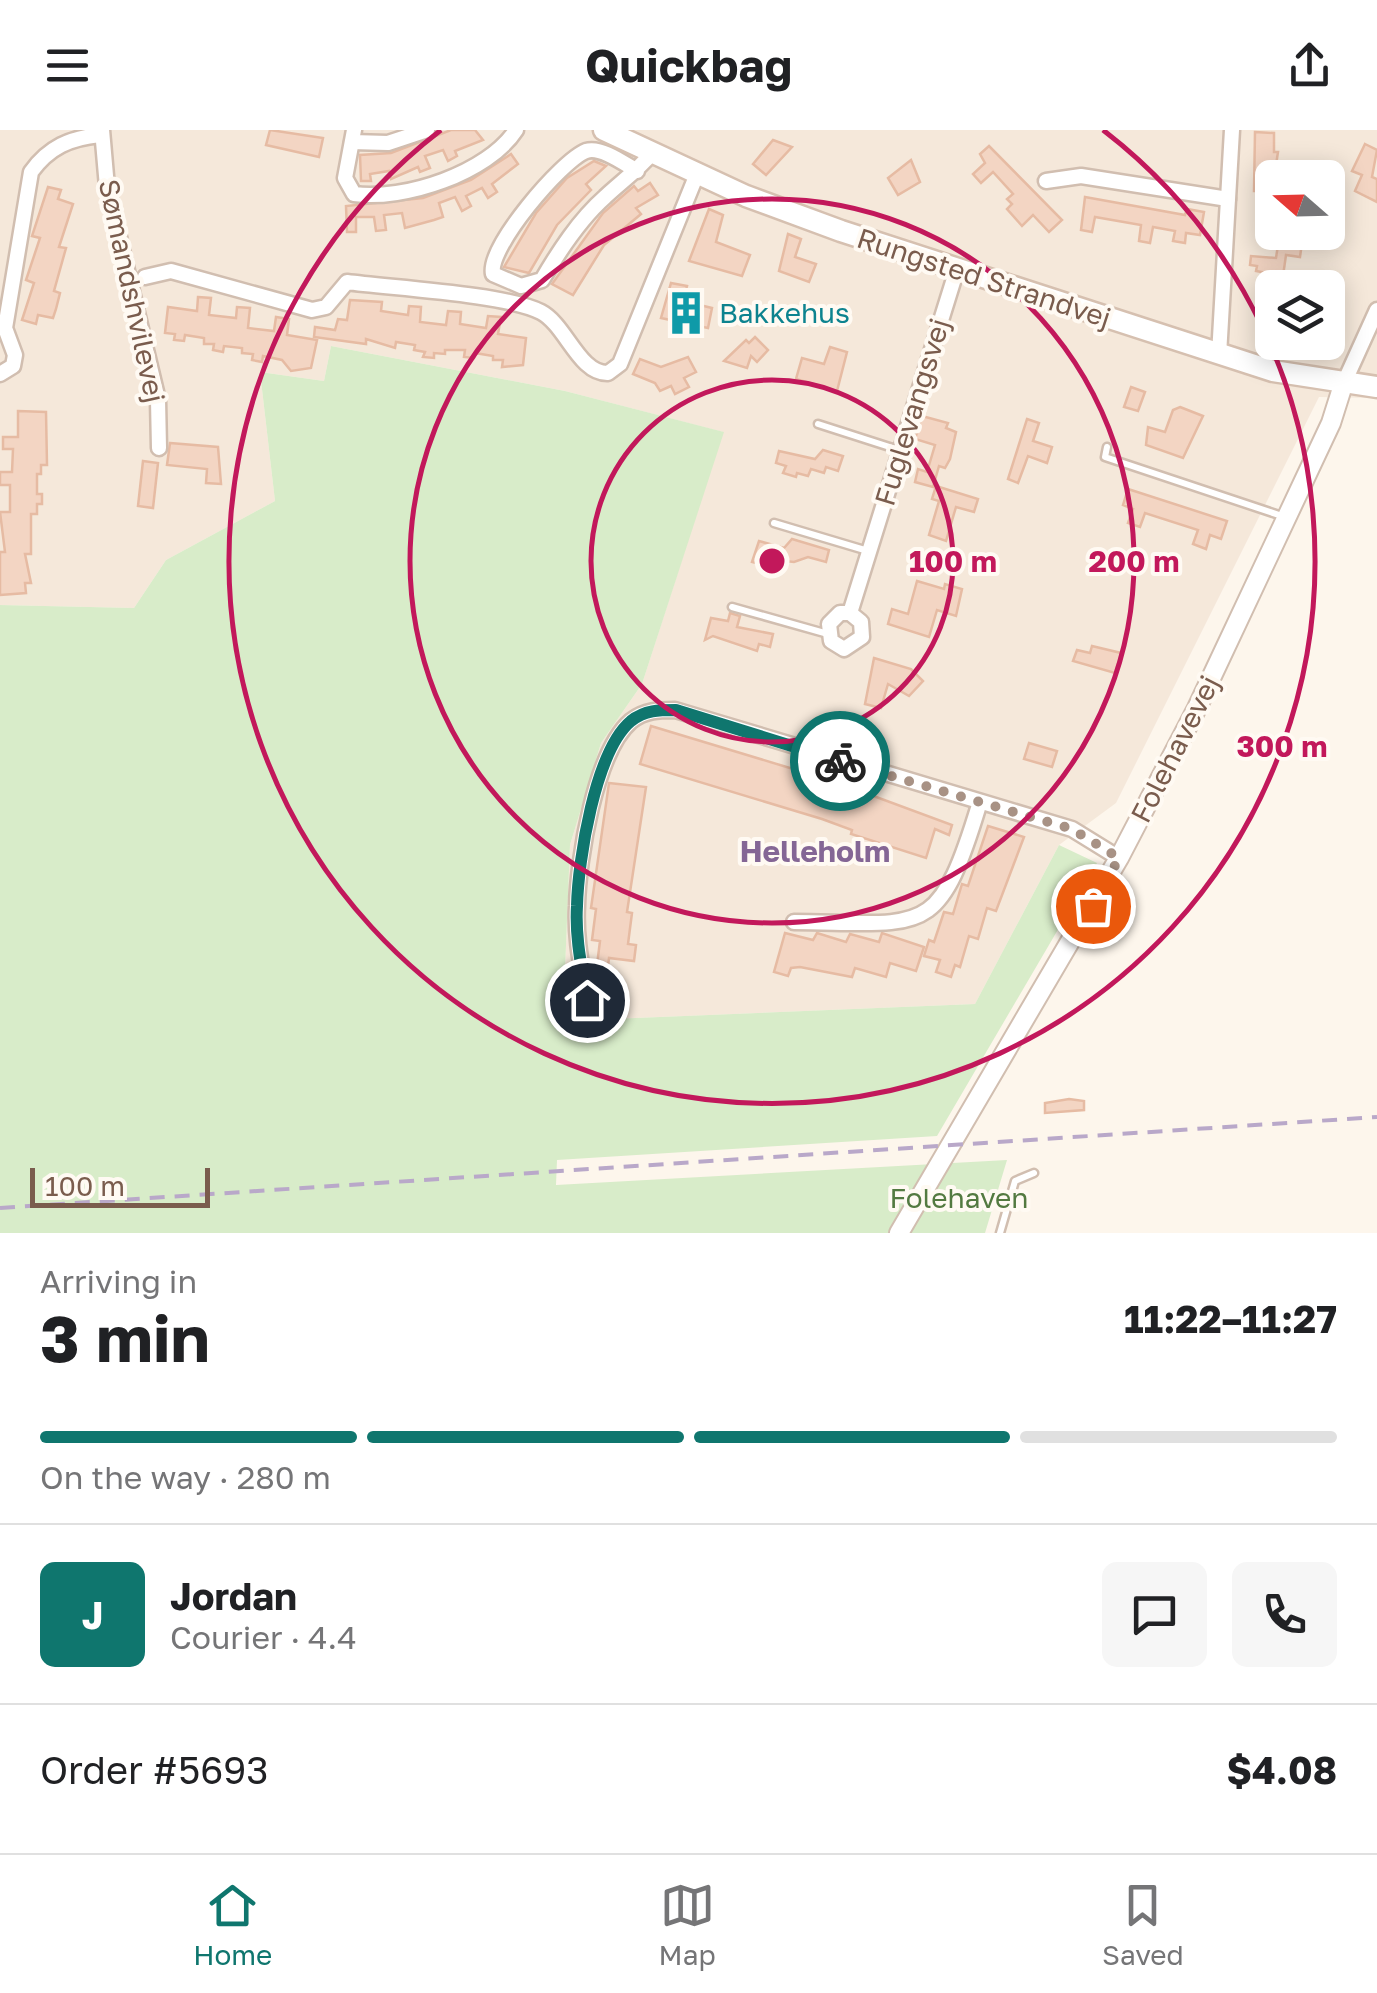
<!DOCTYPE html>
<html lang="en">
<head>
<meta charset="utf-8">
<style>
	body { margin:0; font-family:"Golos Text",sans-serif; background:#f6f6f6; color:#202124; height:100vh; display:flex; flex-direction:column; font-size:38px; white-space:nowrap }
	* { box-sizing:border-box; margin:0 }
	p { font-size:32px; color:#757577 }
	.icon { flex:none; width:55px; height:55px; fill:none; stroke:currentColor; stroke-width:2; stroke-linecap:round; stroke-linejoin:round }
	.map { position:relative; height:1103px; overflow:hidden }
	.details { display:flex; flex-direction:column; background:#fff; flex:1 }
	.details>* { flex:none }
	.needle { width:65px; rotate:290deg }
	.fabs { position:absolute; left:1255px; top:30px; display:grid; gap:20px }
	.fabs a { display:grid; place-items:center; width:90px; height:90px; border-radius:15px; background:#fff; box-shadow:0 5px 25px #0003; font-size:50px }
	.scale { position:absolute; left:30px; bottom:25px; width:180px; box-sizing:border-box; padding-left:10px; border:5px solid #7a5c4d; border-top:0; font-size:28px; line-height:35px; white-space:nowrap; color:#7a5c4d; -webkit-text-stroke:8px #fffaf3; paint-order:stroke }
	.pin { position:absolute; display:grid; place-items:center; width:85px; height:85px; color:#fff; margin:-42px; border:5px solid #fff; border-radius:50%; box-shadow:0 2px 10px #0007 }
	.courier { position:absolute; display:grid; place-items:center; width:100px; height:100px; margin:-50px; border:8px solid #0f766e; border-radius:50%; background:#fff; color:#222; box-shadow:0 2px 12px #0007 }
	.headline em { font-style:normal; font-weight:700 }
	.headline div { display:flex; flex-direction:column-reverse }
	.headline { display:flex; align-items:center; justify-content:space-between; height:170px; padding:0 40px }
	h1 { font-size:65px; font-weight:700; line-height:75px }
	.bar { display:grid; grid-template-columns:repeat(4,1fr); gap:15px 10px; align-content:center; height:120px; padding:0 40px }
	.bar i { height:12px; border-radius:8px; background:#e0e0e0 }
	.bar .on { background:#0f766e }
	.bar p { grid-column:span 4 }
	.line { display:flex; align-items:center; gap:25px; padding:0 40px; border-top:2px solid #e0e0e0 }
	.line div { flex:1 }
	.round { display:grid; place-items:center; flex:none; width:105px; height:105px; border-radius:15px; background:#f6f6f6 }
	header { display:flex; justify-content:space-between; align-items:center; height:130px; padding:0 40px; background:#fff; font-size:45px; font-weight:700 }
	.dock { display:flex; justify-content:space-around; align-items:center; height:140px; border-top:2px solid #e0e0e0; background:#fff; font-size:28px; color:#757577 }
	.dock a { display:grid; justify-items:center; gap:5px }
	.dock .on { color:#0f766e }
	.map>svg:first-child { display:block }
</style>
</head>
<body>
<header><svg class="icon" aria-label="menu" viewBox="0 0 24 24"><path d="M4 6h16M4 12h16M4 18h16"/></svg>Quickbag<svg class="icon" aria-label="share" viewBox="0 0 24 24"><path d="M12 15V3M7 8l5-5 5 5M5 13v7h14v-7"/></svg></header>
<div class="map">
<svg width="1377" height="1103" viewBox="0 0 1377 1103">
	<rect width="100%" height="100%" fill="#fdf6ec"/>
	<path fill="#f5e8da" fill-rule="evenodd" d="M0,0H1377V268L1319,267L1116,673L1059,715L975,874L563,891L570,715L601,613L642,554L723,302L565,261L331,216L324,251L260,242L275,371L166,430L134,478L0,475ZM1272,48H1328V102H1272ZM1272,158H1328V212H1272Z"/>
	<path fill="#d8ecc9" d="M331,216L565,261L724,302L642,554L601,613L570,715L563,891L975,874L1059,715L1097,733L937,1006L557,1030L556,1055L1007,1030L985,1103H0V475L134,478L166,430L275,371L260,242L324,251Z"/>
	<g fill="#f3d5c3" stroke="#e6bba3" stroke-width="2.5">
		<path d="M270,0L323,8L319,27L266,15Z"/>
		<path d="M451,0H475L483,10L455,21L457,26L448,31L443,20L425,26L430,38L420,42L418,37L391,49L389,41L370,44L371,51H361L360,25L391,23Z"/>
		<path d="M1255,2L1274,3V22H1278L1272,61H1254Z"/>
		<path d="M773,10L792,17L766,45L753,34Z"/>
		<path d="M1365,14L1377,20L1372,47L1377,49V72L1355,61L1362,45L1352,41Z"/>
		<path d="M989,16L1062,90L1049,102L1033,85L1022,96L1007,79L1012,74L1007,69L1013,64L993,42L981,53L973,44L985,33L980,24Z"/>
		<path d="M511,24L518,34L492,54L497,62L488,68L482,58L466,66L471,76L462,81L455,67L439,73L443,87L434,90L405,98L402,83L384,85L386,100L376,101L374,87H356V102H347L346,76L423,68L471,50Z"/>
		<path d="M911,30L920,52L898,65L888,48Z"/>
		<path d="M594,31L606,36L586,54L591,60L557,95L529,143L504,137L536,83L567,48Z"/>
		<path d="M650,53L658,65L636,78L641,84L604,115L573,165L552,154L603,83L634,56L638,61Z"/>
		<path d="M48,57L61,60L58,69L73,74L59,117L66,118L54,161L60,163L56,179L53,188L38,185L36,194L22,190L34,153L26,150L40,108L32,106Z"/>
		<path d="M1085,67L1185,85L1187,79L1204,82L1200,105L1186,103L1185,113L1173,111L1175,101L1153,97L1150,113L1139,111L1141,95L1095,87L1092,102L1081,100Z"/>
		<path d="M709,79L723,85L716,112L750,125L742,146L689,131Z"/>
		<path d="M1280,102H1295L1293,112L1302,113L1300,127L1286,125L1283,146L1256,141L1257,136L1250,135L1251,126L1276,128Z"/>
		<path d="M788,104L801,109L795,127L816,134L809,152L779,141Z"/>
		<path d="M671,153L687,156L683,171L712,178L708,198L661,188Z"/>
		<path d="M198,167L211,168L209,185L236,188L237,177L250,178L248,198L274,201L276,187L289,189L287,205L317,210L311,238L291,241L282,230L263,226L262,232L252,230L253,224L242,223V218L224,216L223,222L213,220L214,214H204V208L185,205L184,211L174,210L175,204L165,203L168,177L197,181Z"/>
		<path d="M350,170L382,172L381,181L408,185L409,176L421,177L420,192L446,195L448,181L461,182L460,194L486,198L488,186L501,187L498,204L526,208L523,235L502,237L503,230H493V226L475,223L474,228L464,227L465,220H445V224L434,223V228L423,227L425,222L414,220L415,215L396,212L395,218L366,209V214L314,207L315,197L335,200L338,189L347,190Z"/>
		<path d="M755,207L768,220L757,232L751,226L747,238L724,231L746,210L749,213Z"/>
		<path d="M830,217L847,222L837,261L796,249L802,228L824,234Z"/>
		<path d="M688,227L696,242L684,248L689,257L675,264L671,256L660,261L655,253L633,244L640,229L661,237Z"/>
		<path d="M1131,257L1145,262L1138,281L1124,277Z"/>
		<path d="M1180,277L1203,286L1183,328L1146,315L1148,297L1165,302L1173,280Z"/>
		<path d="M18,281L46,282L47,335H41V344H37V364H42V374H37V384H31V424H25L31,453H25L26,463L0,465V422H5L0,382H10V355H0V342H12L13,319H3V307H18Z"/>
		<path d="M922,286L948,293L946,298L956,302L950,329L945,338L939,336L933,357L915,352L918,339L927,342L935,315L915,309Z"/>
		<path d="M1027,289L1039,293L1033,311L1052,317L1047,333L1028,326L1018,353L1008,349Z"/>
		<path d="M170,313L218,317L221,354L206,353L207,339L167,335Z"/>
		<path d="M823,320L843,326L838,341L826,337L824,343L811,339L808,346L797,343L796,347L783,343L786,336L776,333L779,321L815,329Z"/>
		<path d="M143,331L158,333L153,378L138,376Z"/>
		<path d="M936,356L978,369L974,382L956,377L946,411L929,405L939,371L932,369Z"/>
		<path d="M1128,359L1227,391L1221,409L1210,405L1206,419L1193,414L1198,400L1145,383L1140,397L1128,393L1133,379L1123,375Z"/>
		<path d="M792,409L829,420L826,432L808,427L794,432L768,429L766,436L752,432L759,411L784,418Z"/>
		<path d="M917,451L944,459L945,454L962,459L956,486L937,480L929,507L888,494L892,479L908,484Z"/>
		<path d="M730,483L740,486L737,497L773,504L770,517L759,514L757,521L713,506L705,510L711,488L728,491Z"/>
		<path d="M1092,516L1121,523L1115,543L1073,531L1077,520L1090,523Z"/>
		<path d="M874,528L911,539L923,551L909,566L888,554L881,578L865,574Z"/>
		<path d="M651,596L833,651L952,695L949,705L935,699L926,728L851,704L852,700L822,689L640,634Z"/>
		<path d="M1029,613L1057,621L1052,637L1024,629Z"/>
		<path d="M609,653L646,657L627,782L632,783L628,814L636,815L634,831L609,828L607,844L596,843L600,811L592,810L596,779L591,778Z"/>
		<path d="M988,696L1024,707L996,781L987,778L978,809L969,806L960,837L955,835L951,847L936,842L940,830L924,826L929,810L934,812L944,782L953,784L962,754L968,756Z"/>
		<path d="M785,803L813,810L817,803L846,812L850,804L879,812L882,803L924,817L916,841L890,833L886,847L855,838L852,847L800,837L791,838L788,846L774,842Z"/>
		<path d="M1069,969L1084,971V980L1045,983V973Z"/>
	</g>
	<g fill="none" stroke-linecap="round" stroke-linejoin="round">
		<g stroke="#d1beb0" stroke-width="11">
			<g id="service">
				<path d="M818,294L899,320"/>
				<path d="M1107,317L1105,327L1285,387"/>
				<path d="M774,393L868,421"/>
				<path d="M732,477L828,504"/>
				<path d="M1000,1103L1015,1051L1034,1043"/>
			</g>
		</g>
		<g stroke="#d1beb0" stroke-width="19">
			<g id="minor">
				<path d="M102,0L107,57L158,270L159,318"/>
				<path d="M354,0L345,48L354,64C404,71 488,43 516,0"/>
				<path d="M352,12L388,13L427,0"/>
				<path d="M637,41C625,34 601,16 586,21C561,31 487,118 493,144L521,156L542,150C559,121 579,90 605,67C621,52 638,40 652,23"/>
				<path d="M1046,51L1081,46L1228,69"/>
				<path d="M145,147L171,141L312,180L326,177L347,152C392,158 506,164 541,182C566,195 579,244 608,243L620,234L697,44"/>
				<path d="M1219,225L1232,0"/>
				<path d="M0,244L13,236L15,225L5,198L31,42C49,17 70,8 100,5"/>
				<path d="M1343,255L1377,180"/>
				<path d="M850,483H840L829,494L831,511L844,519L862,507L861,492L850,483L957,139"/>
				<path d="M794,792C925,793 938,810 979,675"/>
				<path d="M587,870C582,839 575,808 577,776C578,730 595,622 631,591C645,580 659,580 675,580L1072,699L1119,728"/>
			</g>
		</g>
		<g stroke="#d1beb0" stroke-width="22">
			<path id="tertiary" d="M899,1103L1119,728L1197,578L1331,293L1343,255"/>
		</g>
		<g stroke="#d6c0b0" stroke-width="25">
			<path id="secondary" d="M604,0L746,66L841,101L1273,241L1377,257"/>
		</g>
		<use href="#service" stroke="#fff" stroke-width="6"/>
		<use href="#minor" stroke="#fff" stroke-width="14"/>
		<use href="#tertiary" stroke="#fff" stroke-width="18"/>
		<use href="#secondary" stroke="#fff" stroke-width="20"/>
		<path stroke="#b9a8c9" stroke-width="4" stroke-dasharray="15 10" stroke-linecap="butt" d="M0,1078L1377,987"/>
	</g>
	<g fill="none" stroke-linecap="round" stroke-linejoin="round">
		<path stroke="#a89285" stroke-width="10" stroke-dasharray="0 18" d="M840,631L1072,699L1119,728L1093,776"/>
		<path stroke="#0f766e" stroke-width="12" d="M587,870C582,839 575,808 577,776C578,731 595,621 631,591C645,580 659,580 676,580L840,631"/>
	</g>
	<g fill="none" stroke="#c2185b" stroke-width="5">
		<circle cx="772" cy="431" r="181"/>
		<circle cx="772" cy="431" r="362"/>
		<path d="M1103 0A543 543 0 1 1 441 0"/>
	</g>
	<defs>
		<g id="building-bare" transform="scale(3.45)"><path d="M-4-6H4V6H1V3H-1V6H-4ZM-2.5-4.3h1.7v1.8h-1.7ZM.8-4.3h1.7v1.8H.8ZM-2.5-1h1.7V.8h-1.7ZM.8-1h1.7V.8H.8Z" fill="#0f9aa8" stroke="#fffaf3" stroke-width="2.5" paint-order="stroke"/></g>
	</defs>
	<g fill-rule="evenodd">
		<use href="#building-bare" x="686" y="183"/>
	</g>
	<g text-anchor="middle" stroke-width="8" stroke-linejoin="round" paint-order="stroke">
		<g font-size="28" fill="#7a5c4d" stroke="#fffaf3">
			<text transform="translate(984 148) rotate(18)" y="10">Rungsted Strandvej</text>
			<text transform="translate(132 161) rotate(78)" y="10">Sømandshvilevej</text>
			<text transform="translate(912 282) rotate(-73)" y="10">Fuglevangsvej</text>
			<text transform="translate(1175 619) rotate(-63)" y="10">Folehavevej</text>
		</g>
		<g font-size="28" fill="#0d838f" stroke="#fffaf3" text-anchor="start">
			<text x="719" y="193">Bakkehus</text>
		</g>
		<g font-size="28" fill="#537a41" stroke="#fffaf3">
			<text x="959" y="1078">Folehaven</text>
		</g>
		<g font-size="30" font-weight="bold" fill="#846695" stroke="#fffaf3">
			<text x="815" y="732">Helleholm</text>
		</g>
	</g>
	<circle cx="772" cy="431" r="15" fill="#c2185b" stroke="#fffaf3" stroke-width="5"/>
	<g font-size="30" text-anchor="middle" font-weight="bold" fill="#c2185b" stroke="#fffaf3" stroke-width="8" stroke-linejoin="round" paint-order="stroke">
		<text x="953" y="442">100 m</text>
		<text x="1134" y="442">200 m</text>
		<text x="1282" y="627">300 m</text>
	</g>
</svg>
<div class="fabs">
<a><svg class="needle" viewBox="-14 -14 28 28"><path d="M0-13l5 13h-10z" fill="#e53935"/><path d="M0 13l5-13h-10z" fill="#757577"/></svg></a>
<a><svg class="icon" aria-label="layers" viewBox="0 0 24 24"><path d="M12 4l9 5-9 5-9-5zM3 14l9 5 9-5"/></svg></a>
</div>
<div class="scale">100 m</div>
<div class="pin" style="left:1093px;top:776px;background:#ea580c"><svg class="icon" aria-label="bag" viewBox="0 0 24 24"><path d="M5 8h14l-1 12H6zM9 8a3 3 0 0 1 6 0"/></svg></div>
<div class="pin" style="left:587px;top:870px;background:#1f2937"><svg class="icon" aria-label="home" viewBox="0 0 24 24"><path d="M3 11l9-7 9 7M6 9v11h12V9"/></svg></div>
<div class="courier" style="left:840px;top:631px"><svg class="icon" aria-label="bike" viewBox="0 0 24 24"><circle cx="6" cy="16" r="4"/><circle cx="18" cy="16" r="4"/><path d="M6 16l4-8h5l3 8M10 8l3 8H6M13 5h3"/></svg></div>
</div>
<section class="details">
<div class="headline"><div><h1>3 min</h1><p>Arriving in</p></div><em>11:22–11:27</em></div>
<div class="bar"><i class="on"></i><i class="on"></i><i class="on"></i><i></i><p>On the way · 280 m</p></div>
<div class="line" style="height:180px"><b class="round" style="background:#0f766e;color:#fff">J</b><div><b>Jordan</b><p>Courier · 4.4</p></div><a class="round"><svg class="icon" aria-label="chat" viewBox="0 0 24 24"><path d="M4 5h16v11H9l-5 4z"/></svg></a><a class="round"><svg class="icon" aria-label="phone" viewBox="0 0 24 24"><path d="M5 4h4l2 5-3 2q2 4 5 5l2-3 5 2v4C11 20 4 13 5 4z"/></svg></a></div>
<div class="line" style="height:130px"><div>Order #5693</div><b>$4.08</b></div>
</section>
<nav class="dock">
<a class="on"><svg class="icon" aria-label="home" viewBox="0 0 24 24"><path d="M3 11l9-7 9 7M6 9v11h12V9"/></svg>Home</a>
<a><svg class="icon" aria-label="map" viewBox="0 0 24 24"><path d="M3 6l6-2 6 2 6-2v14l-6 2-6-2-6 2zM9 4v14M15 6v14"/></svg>Map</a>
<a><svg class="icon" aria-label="saved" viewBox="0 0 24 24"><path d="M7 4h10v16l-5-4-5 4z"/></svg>Saved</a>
</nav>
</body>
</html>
